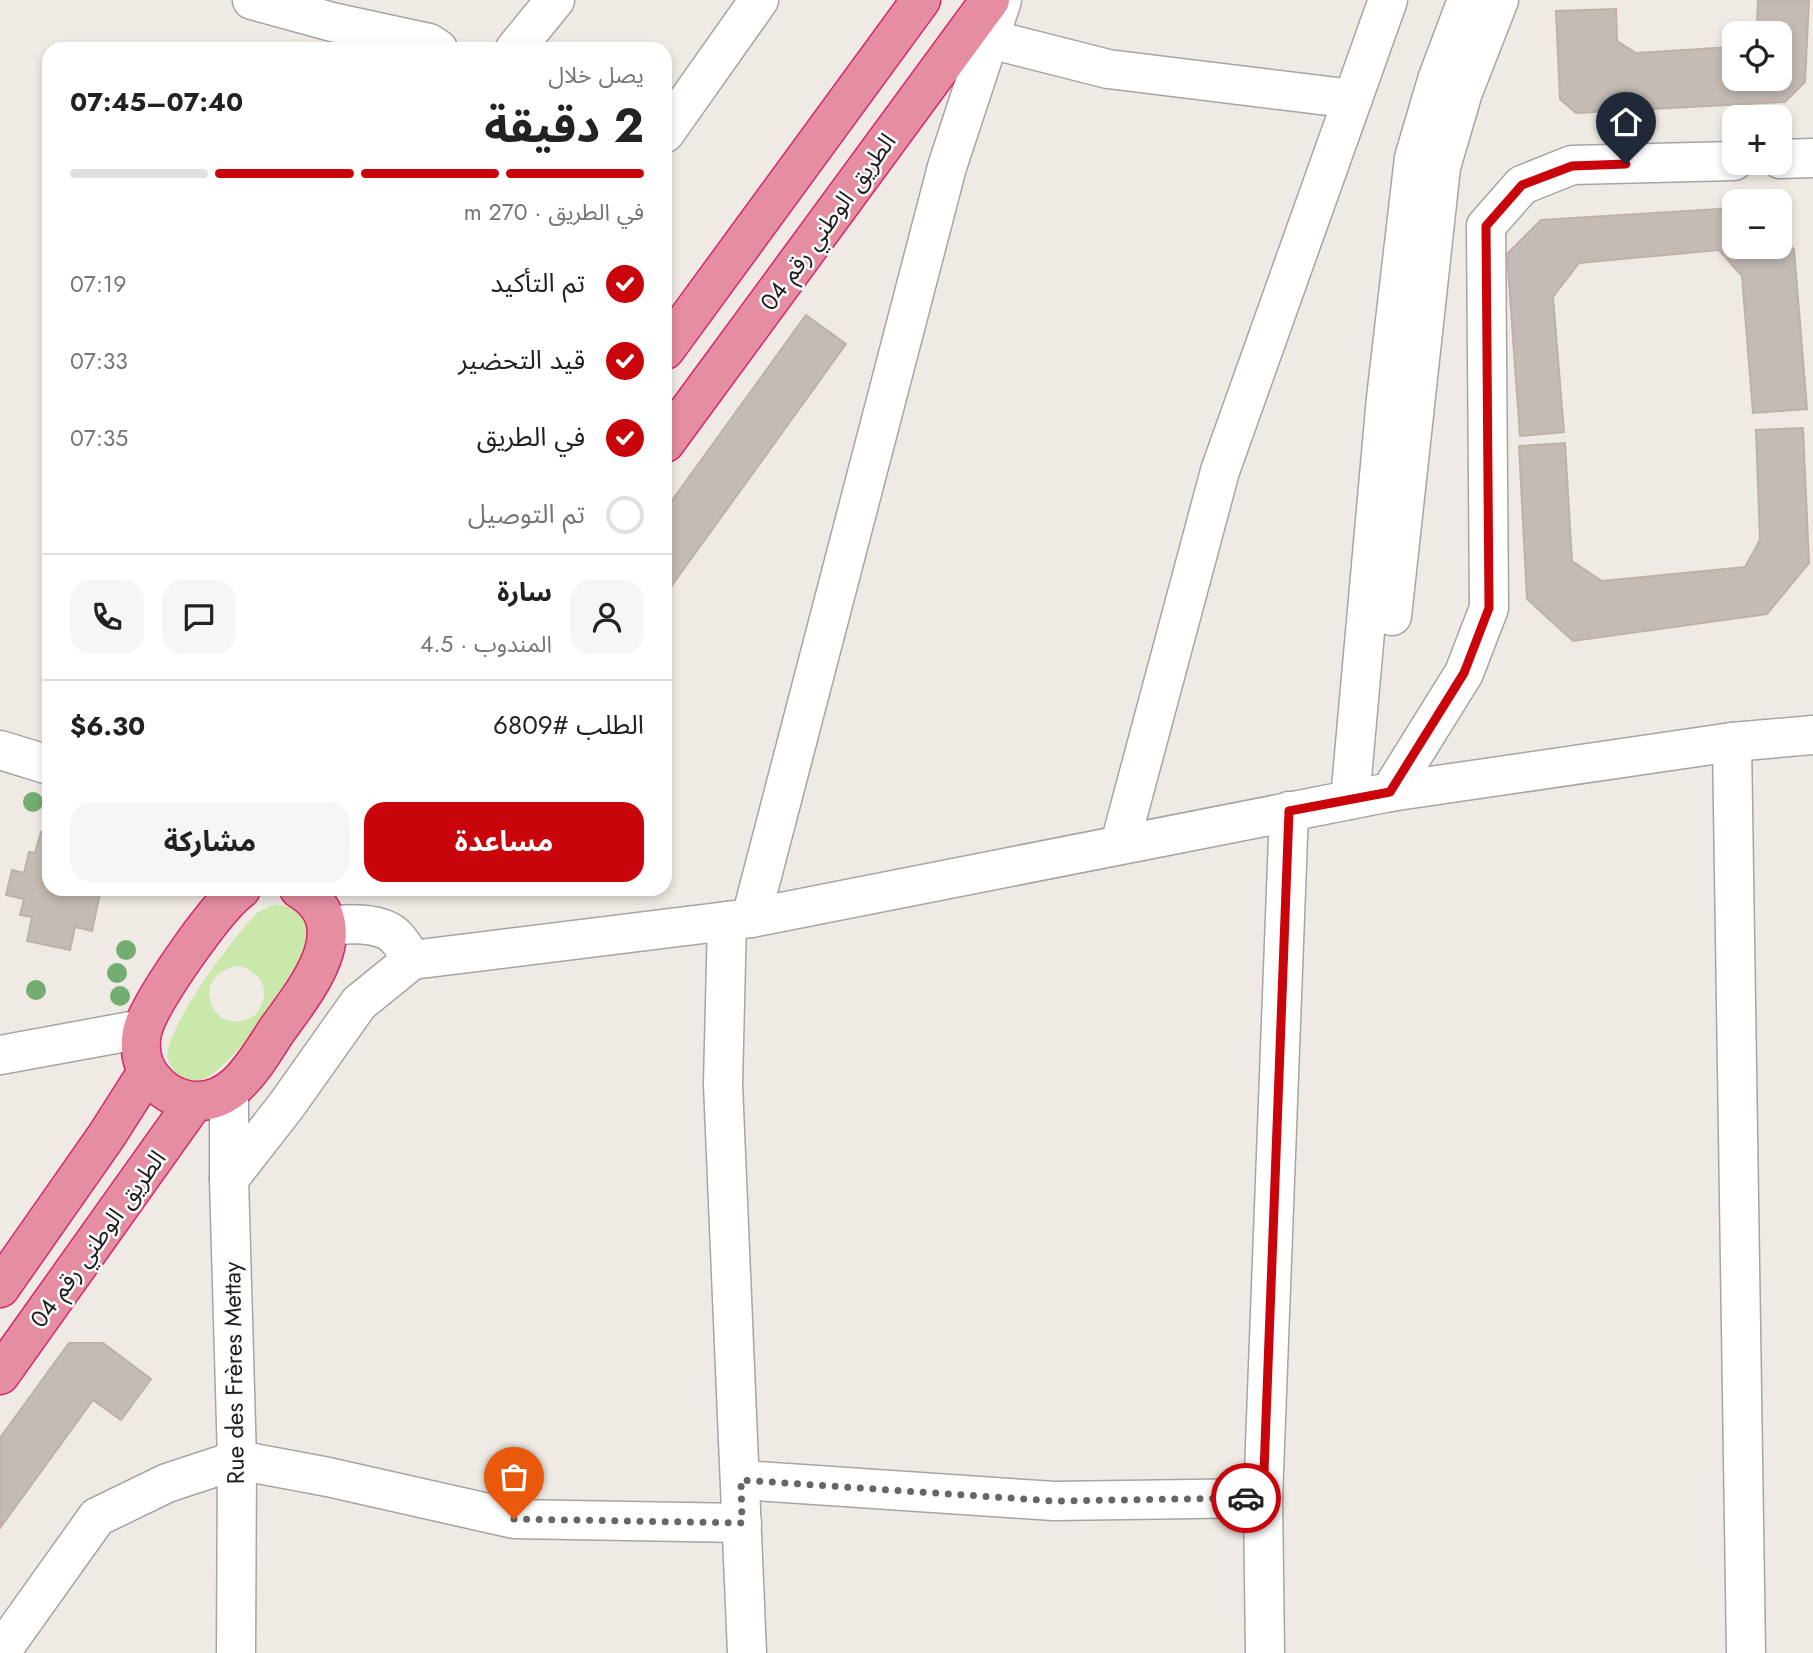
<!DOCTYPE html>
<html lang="ar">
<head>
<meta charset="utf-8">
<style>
	body { margin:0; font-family:Jost,"Noto Sans Arabic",sans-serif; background:#f6f6f6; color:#222; direction:rtl; height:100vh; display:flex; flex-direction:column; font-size:26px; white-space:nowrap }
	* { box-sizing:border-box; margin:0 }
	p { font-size:23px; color:#767676 }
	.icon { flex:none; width:38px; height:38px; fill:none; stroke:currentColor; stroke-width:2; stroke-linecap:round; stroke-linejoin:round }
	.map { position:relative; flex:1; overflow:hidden; direction:ltr }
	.sheet { position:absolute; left:42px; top:42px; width:630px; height:854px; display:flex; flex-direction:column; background:#fff; border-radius:21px; box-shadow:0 4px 10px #0003; direction:rtl }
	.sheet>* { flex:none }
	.buttons { position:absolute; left:1722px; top:21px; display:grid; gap:14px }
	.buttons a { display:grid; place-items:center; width:70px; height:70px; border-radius:14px; background:#fff; box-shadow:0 4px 10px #0003; font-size:35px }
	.pin { position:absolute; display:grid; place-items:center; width:60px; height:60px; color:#fff; margin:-72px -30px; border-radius:50% 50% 50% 0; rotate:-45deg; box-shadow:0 0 7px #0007 }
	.pin .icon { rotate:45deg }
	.courier { position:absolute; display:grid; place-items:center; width:70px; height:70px; margin:-35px; border:5px solid #c9040a; border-radius:50%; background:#fff; color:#222; box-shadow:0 2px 9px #0007 }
	.headline em { font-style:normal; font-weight:700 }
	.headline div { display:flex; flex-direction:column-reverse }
	.headline { display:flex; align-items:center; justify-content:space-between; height:119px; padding:0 28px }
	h1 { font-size:46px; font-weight:700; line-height:52px }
	.bar { display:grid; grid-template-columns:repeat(4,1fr); gap:10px 7px; align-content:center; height:84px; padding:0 28px }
	.bar i { height:9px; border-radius:5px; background:#e0e0e0 }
	.bar .current { background:#c9040a }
	.bar p { grid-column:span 4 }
	.line { display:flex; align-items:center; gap:18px; padding:0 28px; border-top:2px solid #e0e0e0 }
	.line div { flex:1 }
	.round { display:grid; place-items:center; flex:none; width:74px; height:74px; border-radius:21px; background:#f6f6f6 }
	ol { padding:0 28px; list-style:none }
	li { display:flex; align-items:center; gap:21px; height:77px }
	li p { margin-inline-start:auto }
	li .icon { padding:7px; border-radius:50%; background:#c9040a; color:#fff; stroke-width:4 }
	li:last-child { color:#767676 }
	li i { width:38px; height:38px; border:4px solid #e0e0e0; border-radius:50% }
	.cta { display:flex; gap:14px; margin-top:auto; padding:14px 28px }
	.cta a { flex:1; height:80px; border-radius:21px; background:#c9040a; color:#fff; font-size:28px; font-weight:700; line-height:80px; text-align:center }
	.cta a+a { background:#f6f6f6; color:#222 }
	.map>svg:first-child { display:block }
</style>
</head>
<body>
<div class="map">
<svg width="1813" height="1653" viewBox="0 0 1813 1653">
	<rect width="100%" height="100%" fill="#efebe4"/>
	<path fill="#cbe8ab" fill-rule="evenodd" d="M276,905C289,906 306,911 309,927C314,958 233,1068 204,1079C186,1086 173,1074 167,1058C167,1025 232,939 256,914C262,909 268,907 276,905ZM240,966C264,974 272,994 255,1015C211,1043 186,971 240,966Z"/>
	<g fill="#c4bbb4" stroke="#c0b1a7" stroke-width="2">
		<path d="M1758,0H1809L1805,82L1785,102L1576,113L1560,99L1556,11L1616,9L1617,41L1636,53L1732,47L1734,45V79H1780V33H1746L1757,22Z"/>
		<path d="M1734,208V247H1780V233L1794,250L1807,409L1753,413L1742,276L1719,250L1579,263L1553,297L1564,432L1520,436L1507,254L1541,220Z"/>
		<path d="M806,315L846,344L665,595V510Z"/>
		<path d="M1803,428L1809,563L1767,614L1573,641L1527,599L1519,446L1565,443L1572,561L1602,581L1745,567L1760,540L1756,430Z"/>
		<path d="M41,832L49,834V889H101L92,931L75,927L70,950L27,941L32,917L20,915L24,899L6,895L12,870L24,873L29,852L35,853Z"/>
		<path d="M69,1343H103L151,1379L121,1420L93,1400L0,1528V1438Z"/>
	</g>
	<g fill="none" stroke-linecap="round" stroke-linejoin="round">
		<g stroke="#a5a5a5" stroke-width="41">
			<g id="minor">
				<path d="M252,0L332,22L429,43L438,49"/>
				<path d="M990,39L1108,69L1353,99"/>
				<path d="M515,49L555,0"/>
				<path d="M665,133L759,0"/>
				<path d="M1780,159L1813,158"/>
				<path d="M1392,616L1441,167L1463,92L1499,0"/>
				<path d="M1732,742L1746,1653"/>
				<path d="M0,750L49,765"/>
				<path d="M1390,792L1464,673L1489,608L1486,226L1522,185L1572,165L1734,161"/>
				<path d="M1350,800L1386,398L1414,158L1437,80L1467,0"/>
				<path d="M1120,844L1220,471L1388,0"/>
				<path d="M751,918L947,167L1002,0"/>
				<path d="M727,921L723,1084L747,1653"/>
				<path d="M327,928C344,922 383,922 396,937C402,943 407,952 412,960L751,918L1390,792L1732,742L1813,735"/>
				<path d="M0,1055L142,1029"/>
				<path d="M229,1092V1179L237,1460L236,1653"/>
				<path d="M229,1179L286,1106L359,1003L412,960"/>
				<path d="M741,1480L1054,1501L1263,1498"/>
				<path d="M0,1653L97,1517L167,1483L237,1460L328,1477L514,1519L742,1523"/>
				<path d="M1265,1653L1263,1498L1289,811"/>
			</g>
		</g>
		<g stroke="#d7276a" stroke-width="41">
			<g id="highway">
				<path d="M665,350L921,0"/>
				<path d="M665,443L990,0"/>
				<path d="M241,889C216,907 161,988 147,1018C138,1037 138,1061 152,1078C162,1090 172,1097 187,1100C232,1109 256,1062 277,1030C304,992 361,926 299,889"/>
				<path d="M0,1288L107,1135L147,1072"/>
				<path d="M0,1375L194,1102"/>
			</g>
		</g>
		<use href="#minor" stroke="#fff" stroke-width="38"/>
		<use href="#highway" stroke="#e58da1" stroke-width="38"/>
	</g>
	<g fill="#73ad71">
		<circle cx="33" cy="802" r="10"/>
		<circle cx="126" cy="950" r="10"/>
		<circle cx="117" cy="973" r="10"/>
		<circle cx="36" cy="990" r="10"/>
		<circle cx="120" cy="996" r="10"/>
	</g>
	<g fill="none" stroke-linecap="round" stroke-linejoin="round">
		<path stroke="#676663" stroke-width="7" stroke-dasharray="0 12.6" d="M514,1519L742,1523L741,1480L1054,1501L1246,1498"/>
		<path stroke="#c9040a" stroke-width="9" d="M1246,1498H1263L1289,811L1390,792L1464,673L1489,608L1486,226L1522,185L1572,166L1626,164"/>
	</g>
	<g text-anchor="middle" stroke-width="5" stroke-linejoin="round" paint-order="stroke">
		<g font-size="24" fill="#1e1e1e" stroke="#fff">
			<text transform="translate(828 222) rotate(-54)" y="8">الطريق الوطني رقم 04</text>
			<text transform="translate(98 1239) rotate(-54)" y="8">الطريق الوطني رقم 04</text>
			<text transform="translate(234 1373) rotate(-91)" y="8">Rue des Frères Mettay</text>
		</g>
	</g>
</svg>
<div class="buttons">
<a><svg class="icon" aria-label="locate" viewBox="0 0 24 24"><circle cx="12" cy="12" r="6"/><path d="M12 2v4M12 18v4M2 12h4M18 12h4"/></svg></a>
<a>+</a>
<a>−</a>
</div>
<div class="pin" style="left:514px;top:1519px;background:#ea580c"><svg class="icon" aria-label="bag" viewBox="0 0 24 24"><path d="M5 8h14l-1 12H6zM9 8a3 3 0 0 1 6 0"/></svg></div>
<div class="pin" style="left:1626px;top:164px;background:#1f2937"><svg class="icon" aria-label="home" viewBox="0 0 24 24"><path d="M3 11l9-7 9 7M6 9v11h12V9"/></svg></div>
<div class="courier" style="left:1246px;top:1498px"><svg class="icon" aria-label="car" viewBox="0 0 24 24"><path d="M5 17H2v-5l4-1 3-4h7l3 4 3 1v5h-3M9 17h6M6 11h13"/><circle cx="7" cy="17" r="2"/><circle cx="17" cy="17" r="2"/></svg></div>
<section class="sheet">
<div class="headline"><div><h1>2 دقيقة</h1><p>يصل خلال</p></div><em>07:40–07:45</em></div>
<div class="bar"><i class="current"></i><i class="current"></i><i class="current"></i><i></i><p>في الطريق · 270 m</p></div>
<ol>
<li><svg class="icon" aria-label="check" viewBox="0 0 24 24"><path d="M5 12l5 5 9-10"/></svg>تم التأكيد<p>07:19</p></li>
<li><svg class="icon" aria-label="check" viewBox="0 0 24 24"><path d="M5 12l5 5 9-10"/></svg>قيد التحضير<p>07:33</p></li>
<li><svg class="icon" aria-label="check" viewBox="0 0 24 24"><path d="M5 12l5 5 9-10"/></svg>في الطريق<p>07:35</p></li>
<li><i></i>تم التوصيل</li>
</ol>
<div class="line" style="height:126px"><a class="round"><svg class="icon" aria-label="person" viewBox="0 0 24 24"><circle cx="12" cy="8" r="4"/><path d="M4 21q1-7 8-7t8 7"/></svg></a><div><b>سارة</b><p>المندوب · 4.5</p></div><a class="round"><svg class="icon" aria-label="chat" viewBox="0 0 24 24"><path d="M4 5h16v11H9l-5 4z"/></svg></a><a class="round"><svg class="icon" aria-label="phone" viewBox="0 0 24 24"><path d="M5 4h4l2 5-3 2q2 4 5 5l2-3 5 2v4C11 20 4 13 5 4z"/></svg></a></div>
<div class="line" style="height:91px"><div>الطلب #6809</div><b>$6.30</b></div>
<div class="cta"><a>مساعدة</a><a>مشاركة</a></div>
</section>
</div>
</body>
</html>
